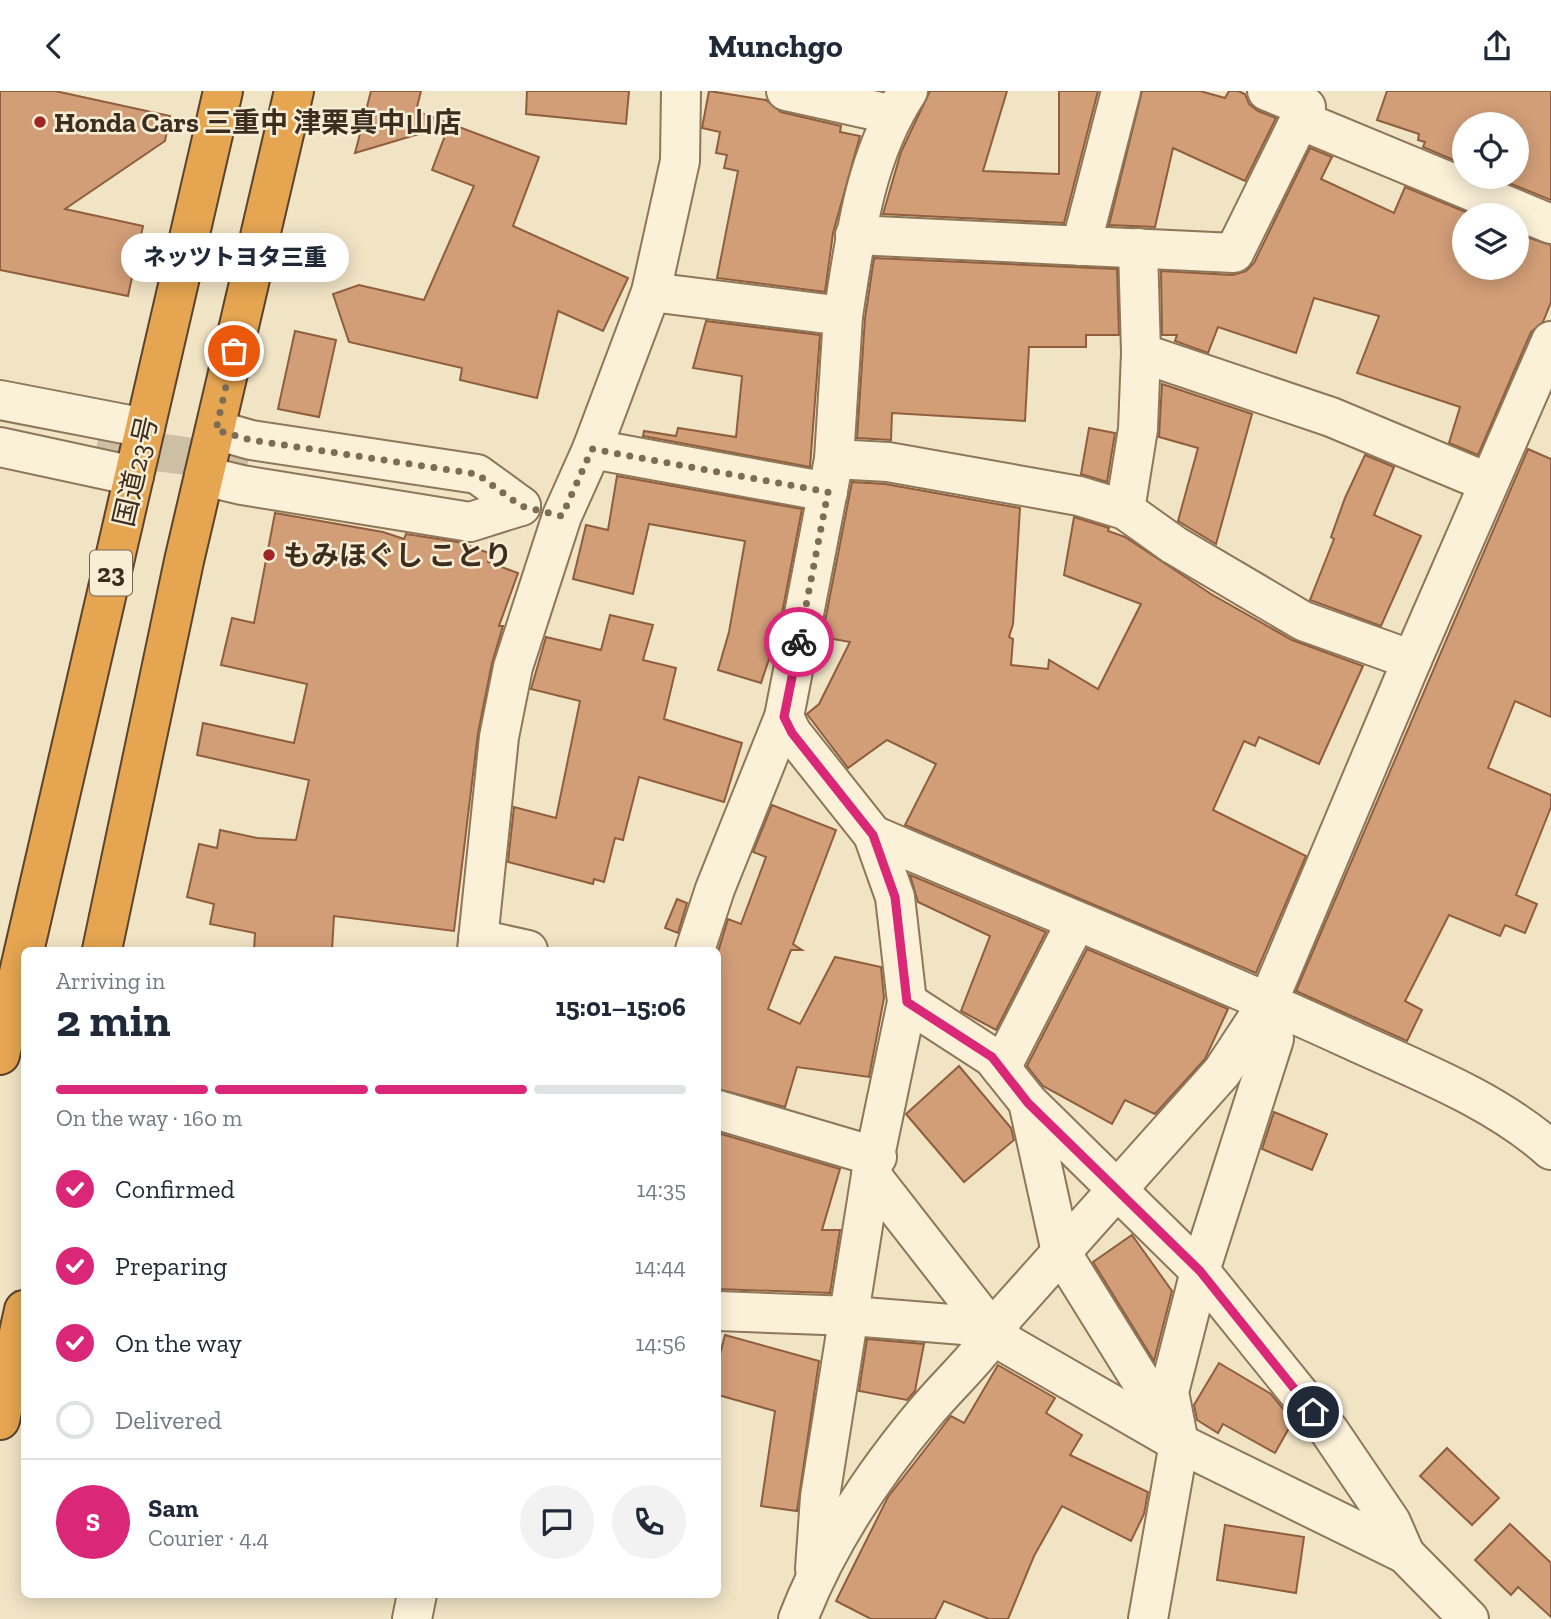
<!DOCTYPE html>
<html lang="en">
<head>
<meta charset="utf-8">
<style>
	body { margin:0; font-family:"Zilla Slab","Noto Sans JP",serif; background:#f2f2f3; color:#1f2937; height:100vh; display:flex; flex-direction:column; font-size:26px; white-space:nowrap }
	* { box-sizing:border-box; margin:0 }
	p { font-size:23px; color:#747a83 }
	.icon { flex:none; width:38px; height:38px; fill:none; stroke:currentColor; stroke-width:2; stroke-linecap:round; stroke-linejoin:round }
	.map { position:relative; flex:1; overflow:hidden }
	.drawer { position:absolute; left:21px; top:856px; width:700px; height:651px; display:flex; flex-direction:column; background:#fff; border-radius:10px; box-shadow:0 4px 18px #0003 }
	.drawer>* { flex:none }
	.controls { position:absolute; left:1452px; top:21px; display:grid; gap:14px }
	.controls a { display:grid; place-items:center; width:77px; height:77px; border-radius:50%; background:#fff; box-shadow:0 4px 18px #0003; font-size:35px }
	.pin { position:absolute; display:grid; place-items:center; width:60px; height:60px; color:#fff; margin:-30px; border:4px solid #fff; border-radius:50%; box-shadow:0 2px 7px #0007 }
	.courier { position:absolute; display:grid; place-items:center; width:70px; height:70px; margin:-35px; border:5px solid #db2777; border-radius:50%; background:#fff; color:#222; box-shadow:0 2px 9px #0007 }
	.bubble { position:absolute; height:49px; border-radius:24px; background:#fff; box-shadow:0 4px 18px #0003; font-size:23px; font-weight:800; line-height:49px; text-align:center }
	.headline em { font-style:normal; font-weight:800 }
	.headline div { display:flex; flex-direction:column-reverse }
	.headline { display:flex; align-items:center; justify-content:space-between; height:119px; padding:0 35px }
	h1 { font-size:46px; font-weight:800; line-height:52px }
	.bar { display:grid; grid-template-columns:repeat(4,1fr); gap:10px 7px; align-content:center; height:84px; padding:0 35px }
	.bar i { height:9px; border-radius:5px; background:#e0e1e3 }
	.bar .selected { background:#db2777 }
	.bar p { grid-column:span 4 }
	.line { display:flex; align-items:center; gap:18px; padding:0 35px; border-top:2px solid #e0e1e3 }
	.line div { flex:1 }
	.round { display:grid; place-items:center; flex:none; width:74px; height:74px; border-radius:37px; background:#f2f2f3 }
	ol { padding:0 35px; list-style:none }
	li { display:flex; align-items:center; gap:21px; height:77px }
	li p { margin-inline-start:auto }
	li .icon { padding:7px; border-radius:50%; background:#db2777; color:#fff; stroke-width:4 }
	li:last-child { color:#747a83 }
	li i { width:38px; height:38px; border:4px solid #e0e1e3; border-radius:50% }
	header { display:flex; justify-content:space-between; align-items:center; height:91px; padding:0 35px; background:#fff; font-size:32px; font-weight:800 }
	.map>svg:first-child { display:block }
</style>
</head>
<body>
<header><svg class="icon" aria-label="back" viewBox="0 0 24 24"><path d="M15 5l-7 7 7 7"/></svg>Munchgo<svg class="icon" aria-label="share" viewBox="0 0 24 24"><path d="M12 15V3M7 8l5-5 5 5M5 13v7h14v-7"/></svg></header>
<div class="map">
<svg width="1551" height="1528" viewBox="0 0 1551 1528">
	<rect width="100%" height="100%" fill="#f1e4c5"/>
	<g fill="#d29e78" stroke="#8f5e3d" stroke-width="2">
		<path d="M0,0H55L170,25L165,50L65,118L143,135L128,205L0,179Z"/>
		<path d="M371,0H421L416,20L539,66L513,135L628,187L603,240L558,220L537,307L460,289L462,277L349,251L333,203L359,194L424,209L474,95L432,79L449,34L355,62Z"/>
		<path d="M527,0H629L626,33L526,23Z"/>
		<path d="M709,0L766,9L781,21L841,35L840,41L860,45L833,142L825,201L717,187L738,80L724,77L727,64L716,62L720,41L702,37Z"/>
		<path d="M930,0H1007L983,80L1059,83V0H1098L1064,132L883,123L901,61Z"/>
		<path d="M1142,0H1200L1225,7L1229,0H1238L1245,3L1249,13L1258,20L1276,27L1245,90L1173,57L1155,136L1109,134Z"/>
		<path d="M1387,0H1551V109L1494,86H1517V33H1465V74L1423,56L1425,51L1418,49L1419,43L1377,29Z"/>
		<path d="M1310,57L1332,66L1321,88L1394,122L1405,96L1473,124H1465V177H1517V143L1551,154V211L1543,231L1531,241L1478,364L1449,352L1460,316L1357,282L1379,225L1314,207L1296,262L1218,236L1208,262L1175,250L1177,244H1162L1161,180L1233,184L1246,180L1254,172Z"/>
		<path d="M874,167L1117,178L1119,244H1086V256H1029L1025,330L892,322L891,349L857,347L865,227Z"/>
		<path d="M706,230L820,244L810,376L643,345L644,340L676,345L678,337L736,346L742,285L693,277Z"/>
		<path d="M295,240L336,249L319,326L278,318Z"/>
		<path d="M1162,293L1252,323L1216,453L1178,430L1198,357L1159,346Z"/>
		<path d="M1089,337L1115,342L1107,391L1081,383Z"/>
		<path d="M1528,358L1551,368V626L1515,610L1488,677L1551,704V716L1516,804L1537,813L1525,842L1505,834L1500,845L1449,824L1405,910L1422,919L1407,950L1296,900Z"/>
		<path d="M1365,364L1394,376L1374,424L1421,445L1381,535L1310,509L1334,448L1331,446L1345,407Z"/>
		<path d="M617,385L802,418L779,538L761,592L718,579L729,541L745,450L649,433L633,503L573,488L586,434L608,439Z"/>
		<path d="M852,391L885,393L1020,417L1013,533L1009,546L1013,548L1011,574L1048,578L1049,569L1098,598L1141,513L1064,484L1074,426L1109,437L1108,440L1125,446L1211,503L1292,549L1363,575L1319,673L1259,646L1255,655L1244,650L1213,719L1306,765L1256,882L905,734L936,673L887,649L848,677L807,623L819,613L850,551L822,546Z"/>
		<path d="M275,422L383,441L404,448L406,443L458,451L492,463L488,471L518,482L499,535H503L492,572L478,642L454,840L334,825L332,859H254L255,842L210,833L214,813L187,806L199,753L217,757L220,739L257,747L296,749L309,689L197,664L203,632L294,652L307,593L221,574L232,527L254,532Z"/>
		<path d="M610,524L653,534L643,569L676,577L664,628L742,652L724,711L639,686L623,749L615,747L604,791L594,788L593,793L508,771L514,716L556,727L580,610L531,598L546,546L601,559Z"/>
		<path d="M772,714L836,739L793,853L802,859H791L768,918L800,933L835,866L881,876L884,907L869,986L797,976L785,1016L718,998V861L728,828L741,833L766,766L753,761Z"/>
		<path d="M910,784L1046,841L996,939L961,920L990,845L918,811Z"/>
		<path d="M677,808L687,812L678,842L665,837Z"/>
		<path d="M1087,858L1228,918L1205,968L1155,1023L1125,1009L1112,1033L1043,995L1027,975Z"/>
		<path d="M959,975L1011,1037L1014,1049L964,1091L906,1023Z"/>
		<path d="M1274,1021L1327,1043L1312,1079L1262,1058Z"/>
		<path d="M718,1042L840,1078L822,1139H840L830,1202L718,1198Z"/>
		<path d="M1132,1144L1172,1200L1154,1270L1093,1171Z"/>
		<path d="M725,1244L819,1270L797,1420L761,1415L775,1320L718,1304V1271Z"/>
		<path d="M867,1248L924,1253L915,1300L907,1309L859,1300Z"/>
		<path d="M1219,1272L1271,1303L1293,1330L1275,1362L1223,1333L1218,1342L1197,1329L1194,1314Z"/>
		<path d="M998,1274L1055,1307L1046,1322L1082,1344L1070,1364L1148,1401L1144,1423L1131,1450L1062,1415L1034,1465L1008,1528H989L944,1510L935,1528H871L836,1510L888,1406L951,1325L964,1332Z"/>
		<path d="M1447,1357L1499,1407L1472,1434L1420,1385Z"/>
		<path d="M1510,1433L1551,1472V1526L1518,1496L1511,1504L1475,1469Z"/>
		<path d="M1225,1434L1304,1446L1296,1502L1217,1489Z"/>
	</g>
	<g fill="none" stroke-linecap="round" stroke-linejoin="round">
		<path stroke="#cdbfa4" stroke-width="38" stroke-dasharray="38 19" stroke-linecap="butt" d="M97,353L259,375"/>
		<g stroke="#8e7659" stroke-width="42">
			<g id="minor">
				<path d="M786,0L894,24"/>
				<path d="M1300,29L1551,133"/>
				<path d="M855,144L1234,162L1306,16L1267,0"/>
				<path d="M1081,155L1121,0"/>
				<path d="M651,201L843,225L834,368L784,626L715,798L695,859"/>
				<path d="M843,225C855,148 864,67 908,0"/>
				<path d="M1141,262L1331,326L1489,392"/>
				<path d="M0,309L145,337"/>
				<path d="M216,339L251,349L477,383L521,415"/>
				<path d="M0,356L134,385"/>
				<path d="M592,358L828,401"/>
				<path d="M834,368L888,371L1079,405L1125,419L1174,454L1303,530L1412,569"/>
				<path d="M204,385L242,394L470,431L521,415"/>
				<path d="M1125,419L1138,338L1141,262L1138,157"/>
				<path d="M784,626L792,642L873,744L895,806L907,911L871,1084L820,1406L815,1478"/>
				<path d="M873,744C1031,812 1191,875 1347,947C1416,979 1494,1008 1551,1059"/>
				<path d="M478,848L528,859"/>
				<path d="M477,859L499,646L513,576L562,425L592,358L651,201L680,70L681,0"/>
				<path d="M907,911L992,966L1028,1011L1200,1180L1330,1341L1391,1431L1405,1463"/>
				<path d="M1001,977L1076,831"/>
				<path d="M1028,1011L1061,1161L1169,1335"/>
				<path d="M718,1019L877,1066"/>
				<path d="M871,1084L995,1243"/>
				<path d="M718,1220L851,1225L976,1235L1179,1352L1405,1463L1469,1528"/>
				<path d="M412,1528L417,1503"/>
				<path d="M798,1528C827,1453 872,1385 924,1323C951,1290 985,1262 1005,1224L1222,981L1268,911L1412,569L1551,250"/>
				<path d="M1148,1528L1179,1352L1169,1301L1200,1180L1274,948L1268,911"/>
			</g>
		</g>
		<g stroke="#5b432e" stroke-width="42">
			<g id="highway">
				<path d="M102,859L184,470L294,0"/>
				<path d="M0,964L223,0"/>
				<path d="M0,1329L24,1219"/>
			</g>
		</g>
		<use href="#minor" stroke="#fbf1d9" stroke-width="38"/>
		<use href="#highway" stroke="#e5a551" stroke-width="38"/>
	</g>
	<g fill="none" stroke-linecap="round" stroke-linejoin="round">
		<path stroke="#7c6d58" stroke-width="7" stroke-dasharray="0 12.6" d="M234,260L216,339L251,349L477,383L521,415L562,425L592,358L828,401L799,551"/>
		<path stroke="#db2777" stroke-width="9" d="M799,551L784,626L792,642L873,744L895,806L907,911L992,966L1028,1012L1200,1180L1313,1321"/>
	</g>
	<g fill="#a12525" stroke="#f8eed5" stroke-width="2.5">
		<circle cx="40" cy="31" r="7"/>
		<circle cx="269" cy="464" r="7"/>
	</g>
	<g text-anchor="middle" stroke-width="5" stroke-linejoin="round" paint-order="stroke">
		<rect fill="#f8eed5" stroke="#756755" stroke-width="2" x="90" y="459.5" width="42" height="45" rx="5"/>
		<g font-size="26" font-weight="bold" fill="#3d2d1e">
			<text x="111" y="491">23</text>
		</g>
		<g font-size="28" font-weight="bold" fill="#3d2d1e" stroke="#f8eed5" text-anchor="start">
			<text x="54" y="41">Honda Cars 三重中 津栗真中山店</text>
			<text x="283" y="474">もみほぐし ことり</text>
		</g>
		<g font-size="28" fill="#3d2d1e" stroke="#f8eed5">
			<text transform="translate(135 380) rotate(-77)" y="10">国道23号</text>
		</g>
	</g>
</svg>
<div class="controls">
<a><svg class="icon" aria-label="locate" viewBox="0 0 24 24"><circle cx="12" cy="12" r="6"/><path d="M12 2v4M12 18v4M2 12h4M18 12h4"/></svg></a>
<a><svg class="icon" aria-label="layers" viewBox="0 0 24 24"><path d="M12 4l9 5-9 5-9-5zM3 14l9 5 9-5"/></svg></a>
</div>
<div class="pin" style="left:234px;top:260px;background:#ea580c"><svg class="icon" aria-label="bag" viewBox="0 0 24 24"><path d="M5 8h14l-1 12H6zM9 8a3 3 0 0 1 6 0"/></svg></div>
<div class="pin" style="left:1313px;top:1321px;background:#1f2937"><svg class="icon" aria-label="home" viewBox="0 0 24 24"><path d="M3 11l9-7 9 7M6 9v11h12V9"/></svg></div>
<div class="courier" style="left:799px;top:551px"><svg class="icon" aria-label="bike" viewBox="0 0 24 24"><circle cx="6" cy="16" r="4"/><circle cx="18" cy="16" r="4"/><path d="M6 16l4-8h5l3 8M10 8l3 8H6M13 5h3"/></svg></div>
<div class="bubble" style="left:121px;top:142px;width:228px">ネッツトヨタ三重</div>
<section class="drawer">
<div class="headline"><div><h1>2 min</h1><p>Arriving in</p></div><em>15:01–15:06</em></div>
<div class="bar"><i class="selected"></i><i class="selected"></i><i class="selected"></i><i></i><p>On the way · 160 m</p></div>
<ol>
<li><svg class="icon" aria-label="check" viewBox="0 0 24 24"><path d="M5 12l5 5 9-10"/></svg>Confirmed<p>14:35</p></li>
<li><svg class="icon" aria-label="check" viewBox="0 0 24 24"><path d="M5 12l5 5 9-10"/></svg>Preparing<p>14:44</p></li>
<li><svg class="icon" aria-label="check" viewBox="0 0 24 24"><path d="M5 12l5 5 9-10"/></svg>On the way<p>14:56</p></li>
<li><i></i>Delivered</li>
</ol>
<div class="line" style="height:126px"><b class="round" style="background:#db2777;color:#fff">S</b><div><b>Sam</b><p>Courier · 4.4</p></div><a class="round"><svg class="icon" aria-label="chat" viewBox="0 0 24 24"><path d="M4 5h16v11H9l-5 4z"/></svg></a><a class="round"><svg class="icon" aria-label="phone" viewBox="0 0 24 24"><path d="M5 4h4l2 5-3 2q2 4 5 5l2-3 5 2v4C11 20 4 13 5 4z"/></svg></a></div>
</section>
</div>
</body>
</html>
